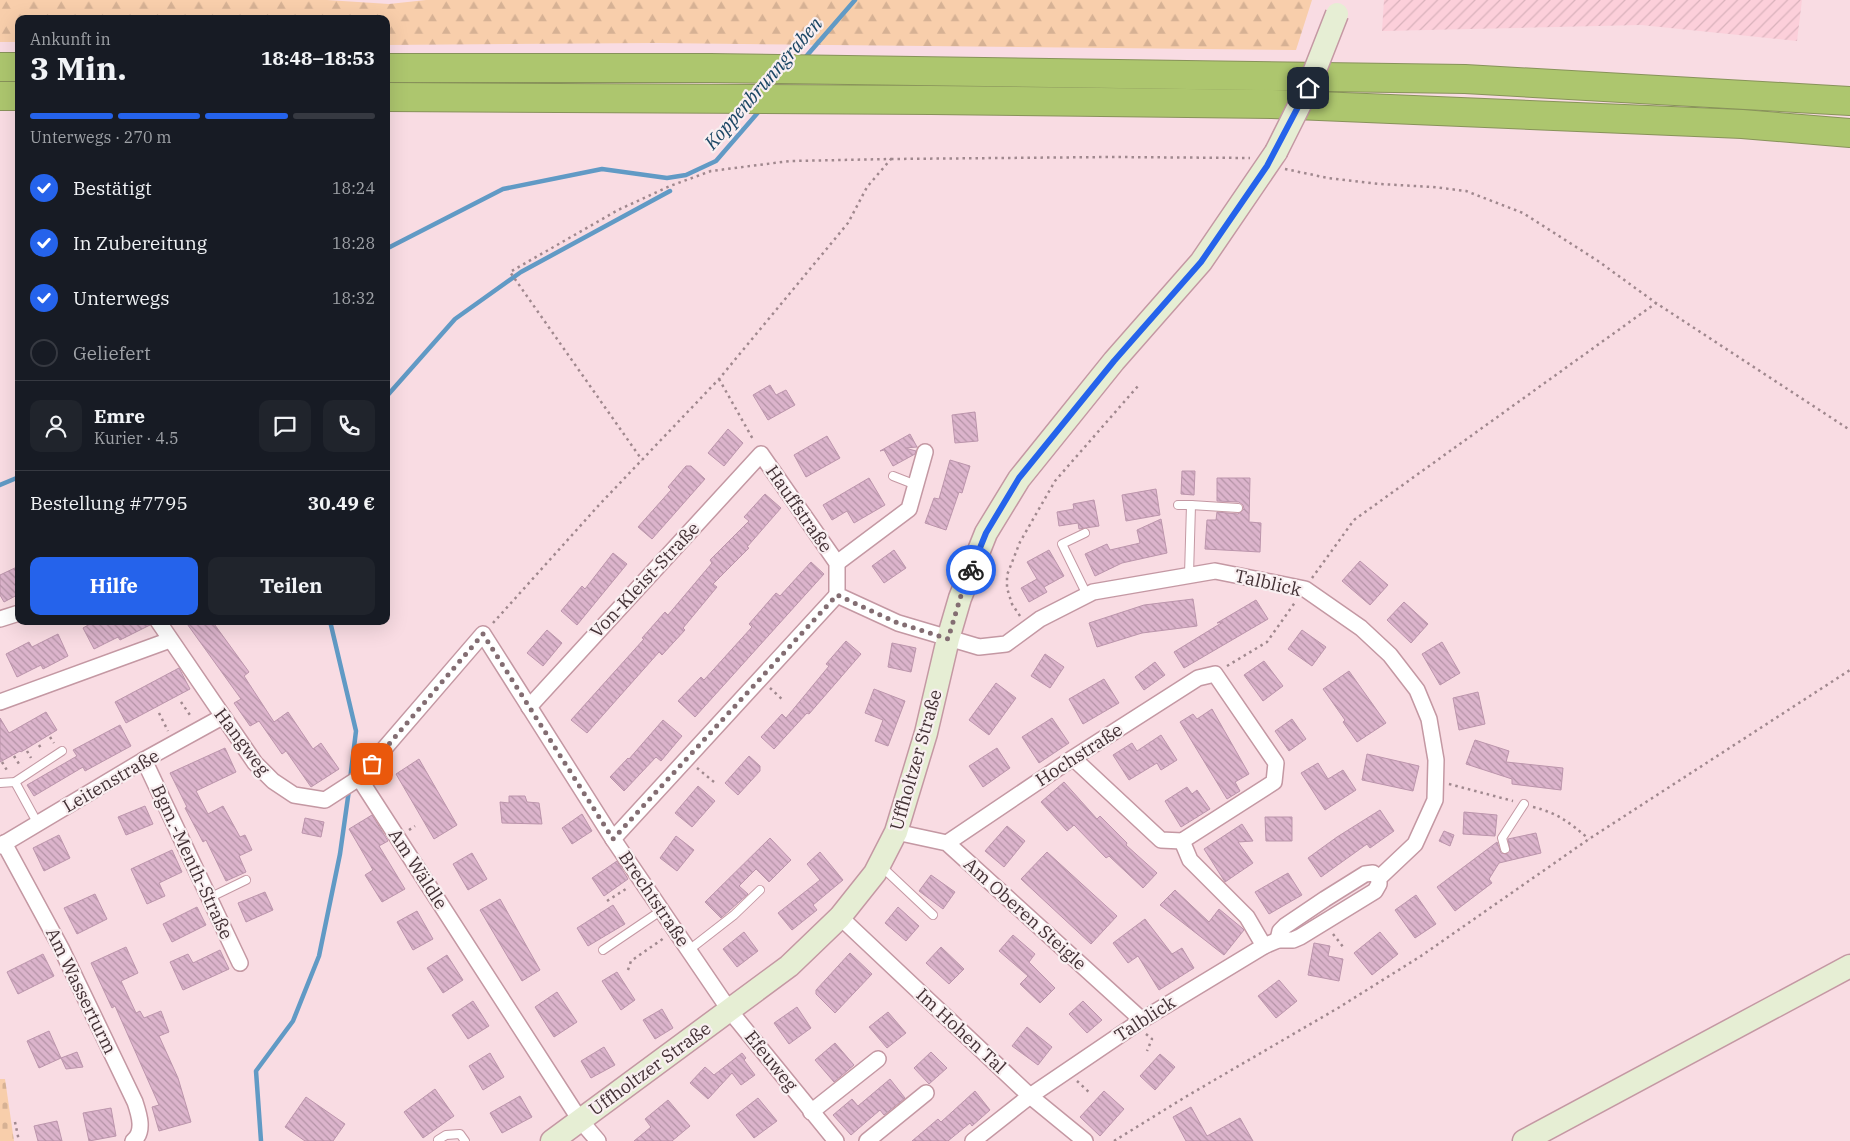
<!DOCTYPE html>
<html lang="de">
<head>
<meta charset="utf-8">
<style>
	body { margin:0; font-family:"IBM Plex Serif",serif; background:#20242c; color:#f1f3f6; height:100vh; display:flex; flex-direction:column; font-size:19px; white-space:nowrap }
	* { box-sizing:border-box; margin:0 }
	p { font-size:16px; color:#9ea1a6 }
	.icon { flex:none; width:28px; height:28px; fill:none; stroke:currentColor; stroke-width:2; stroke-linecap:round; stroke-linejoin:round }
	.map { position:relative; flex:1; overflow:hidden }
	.details { position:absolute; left:15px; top:15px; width:375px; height:610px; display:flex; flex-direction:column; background:#171b24; border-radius:10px; box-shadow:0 5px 20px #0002 }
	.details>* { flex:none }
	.pin { position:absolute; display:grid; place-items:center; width:42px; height:42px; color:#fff; margin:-21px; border-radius:10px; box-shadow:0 2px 8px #0006 }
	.courier { position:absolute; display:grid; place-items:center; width:50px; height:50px; margin:-25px; border:4px solid #2563eb; border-radius:50%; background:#fff; color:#222; box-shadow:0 1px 6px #0007 }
	.head em { font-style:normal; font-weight:800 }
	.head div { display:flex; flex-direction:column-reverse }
	.head { display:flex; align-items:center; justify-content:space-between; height:85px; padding:0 15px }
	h1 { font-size:32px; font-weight:800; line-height:38px }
	.bar { display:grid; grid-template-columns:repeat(4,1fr); gap:8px 5px; align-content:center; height:60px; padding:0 15px }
	.bar i { height:6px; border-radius:4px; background:#363941 }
	.bar .selected { background:#2563eb }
	.bar p { grid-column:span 4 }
	.line { display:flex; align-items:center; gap:12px; padding:0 15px; border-top:1px solid #363941 }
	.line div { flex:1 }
	.round { display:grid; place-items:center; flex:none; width:52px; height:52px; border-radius:10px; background:#20242c }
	ol { padding:0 15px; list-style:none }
	li { display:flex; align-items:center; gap:15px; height:55px }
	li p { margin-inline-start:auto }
	li .icon { padding:5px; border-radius:50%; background:#2563eb; color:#fff; stroke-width:4 }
	li:last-child { color:#9ea1a6 }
	li i { width:28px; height:28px; border:2px solid #363941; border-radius:50% }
	.primary-button { display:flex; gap:10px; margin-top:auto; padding:10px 15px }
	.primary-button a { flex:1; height:58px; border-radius:10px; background:#2563eb; color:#fff; font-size:20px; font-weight:800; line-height:58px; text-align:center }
	.primary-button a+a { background:#20242c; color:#f1f3f6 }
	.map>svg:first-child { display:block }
</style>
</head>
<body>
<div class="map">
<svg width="1850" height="1141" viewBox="0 0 1850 1141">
	<defs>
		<pattern id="industrial-furrows" width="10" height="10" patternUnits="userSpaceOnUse" patternTransform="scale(1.25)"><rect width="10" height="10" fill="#fccfda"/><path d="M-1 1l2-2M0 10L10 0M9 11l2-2" fill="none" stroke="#d9b2bc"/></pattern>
		<pattern id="forest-firs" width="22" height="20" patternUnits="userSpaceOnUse" patternTransform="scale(1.25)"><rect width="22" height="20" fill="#f8ceab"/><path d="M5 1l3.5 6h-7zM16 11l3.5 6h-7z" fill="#d6b194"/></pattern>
		<pattern id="cemetery-stones" width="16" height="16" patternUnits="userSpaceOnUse" patternTransform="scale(1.25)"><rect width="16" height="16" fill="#f8ceab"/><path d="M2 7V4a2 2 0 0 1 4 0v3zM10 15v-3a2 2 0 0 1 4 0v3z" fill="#d6b194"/></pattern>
		<pattern id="building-back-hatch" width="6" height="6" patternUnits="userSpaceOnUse" patternTransform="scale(1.25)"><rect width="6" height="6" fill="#dcb4cc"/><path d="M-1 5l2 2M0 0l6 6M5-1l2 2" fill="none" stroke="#b493a6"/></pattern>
	</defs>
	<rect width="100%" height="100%" fill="#f9dce3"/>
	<path fill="url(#industrial-furrows)" d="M1384,0H1802L1797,41L1641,25L1382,31Z"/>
	<path fill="url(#forest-firs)" d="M0,0H327L389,4L426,0H1312L1296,50L657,43L386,45V19H19V42H0Z"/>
	<path fill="url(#cemetery-stones)" d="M0,1079H5L14,1141H0Z"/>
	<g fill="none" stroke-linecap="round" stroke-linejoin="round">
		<g stroke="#619ac5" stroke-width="4.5">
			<path d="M803,60L855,0"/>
			<path d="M386,249L503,189L602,169L667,178L686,175L716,161L761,109"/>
			<path d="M386,397L455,319L521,272L670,191"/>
			<path d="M0,485L19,477"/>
			<path d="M330,621L356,731L350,780"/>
			<path d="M261,1141L256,1071L293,1021L319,956L340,854L349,790"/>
		</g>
	</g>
	<g fill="url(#building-back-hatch)" stroke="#bc95ac">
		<path d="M770,385L776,395L786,390L795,405L768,420L753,395Z"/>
		<path d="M975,412L978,441L955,443L952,415Z"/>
		<path d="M728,429L743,443L724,466L708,453Z"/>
		<path d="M910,434L917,447L905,448L916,451L915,454L893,466L884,450L880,451Z"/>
		<path d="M827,436L840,458L806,477L794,455Z"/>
		<path d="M950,460L970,466L962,493L959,492L946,530L925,523L934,498L939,499Z"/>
		<path d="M686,466H691L705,479L652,539L638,527L671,490L668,487Z"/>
		<path d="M1182,471H1195L1194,495L1181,494Z"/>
		<path d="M869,478L885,505L854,523L847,511L832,520L823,505Z"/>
		<path d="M1217,478H1250L1249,522L1261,523L1260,552L1205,549L1207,520H1216L1217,512L1238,514L1244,509L1243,505L1239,502L1217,501Z"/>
		<path d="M1156,489L1160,515L1126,521L1122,495Z"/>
		<path d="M765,494L781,508L747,547L749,548L713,584L717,587L683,628L685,630L662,655L659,652L587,733L571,720L644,639L642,638L665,612L668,615L712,563L710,560L749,521L744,517Z"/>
		<path d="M1094,500L1099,526L1079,529L1078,523L1059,526L1057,512L1074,509L1073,504Z"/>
		<path d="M1161,519L1167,553L1122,563L1095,576L1085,554L1107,544L1110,550L1140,543L1137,530Z"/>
		<path d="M894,550L906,568L884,583L872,566Z"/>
		<path d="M1049,550L1064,576L1044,587L1047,592L1029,602L1021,588L1037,579L1027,562Z"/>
		<path d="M613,553L627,564L577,625L561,611L582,586L585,589Z"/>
		<path d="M1360,561L1388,585L1370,605L1342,581Z"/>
		<path d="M811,562L824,574L695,717L678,701L701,677L704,680L752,627L749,624L776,593L780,596Z"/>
		<path d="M19,566V594L4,602L0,595V575Z"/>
		<path d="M1193,599L1197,626L1142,633L1097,647L1089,623L1144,605Z"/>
		<path d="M1256,600L1268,619L1184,668L1174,652L1223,622L1217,623Z"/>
		<path d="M1404,602L1428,624L1411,643L1387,620Z"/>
		<path d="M95,621H149L150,625L120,640L118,637L94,649L83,628Z"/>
		<path d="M185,621H212L249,672L244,676L274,722L288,712L313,749L321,743L339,769L311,787L286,751L282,754L259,721L250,726L234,703L241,699Z"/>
		<path d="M547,630L562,643L543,666L527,653Z"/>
		<path d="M1302,630L1326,647L1312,666L1288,649Z"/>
		<path d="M58,634L68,656L43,669L41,665L17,677L6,654L29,642L32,647Z"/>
		<path d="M846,641L861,654L809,714L807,713L774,749L761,737L782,714L786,718L829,666L826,664Z"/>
		<path d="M1442,642L1460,673L1440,685L1422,654Z"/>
		<path d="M892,643L916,648L911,672L888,667Z"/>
		<path d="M1045,654L1064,667L1050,688L1031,676Z"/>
		<path d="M1264,661L1283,686L1263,701L1244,675Z"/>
		<path d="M1155,662L1165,675L1144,690L1135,677Z"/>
		<path d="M179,668L190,689L126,723L115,702Z"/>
		<path d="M1349,671L1386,723L1357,742L1343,722L1345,720L1323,689Z"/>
		<path d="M1104,679L1119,703L1083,724L1069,699Z"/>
		<path d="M996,683L1016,698L989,735L969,720Z"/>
		<path d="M874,689L905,701L888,746L875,741L883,720L865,713Z"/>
		<path d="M1478,692L1485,724L1459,730L1453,698Z"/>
		<path d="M1212,709L1249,774L1235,782L1240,791L1227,799L1180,722L1193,714L1197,719Z"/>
		<path d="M46,712L57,730L21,752L20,751L0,762V718L9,733Z"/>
		<path d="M1052,718L1069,743L1039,763L1022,737Z"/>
		<path d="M1292,719L1306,739L1289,751L1275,731Z"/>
		<path d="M663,720L682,736L661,761L656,757L624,791L610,777L628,758L629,759Z"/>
		<path d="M120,725L131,746L85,771L83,767L34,796L27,785L77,756L73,750Z"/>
		<path d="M1161,735L1177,760L1161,770L1157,763L1129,780L1113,755L1132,743L1137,751Z"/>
		<path d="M1475,740L1509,751L1506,762L1563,768L1561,790L1512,784V779L1466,764Z"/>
		<path d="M225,748L236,772L196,791L208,814L223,806L240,837L245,835L252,850L239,856L246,872L226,881L206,840L203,842L185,808L187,807L170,773Z"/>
		<path d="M997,748L1010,768L983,787L969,766Z"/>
		<path d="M1367,754L1419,766L1413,791L1362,780Z"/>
		<path d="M749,756L760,766V771L738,795L725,783Z"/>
		<path d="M419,759L457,825L434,839L396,774Z"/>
		<path d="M1318,763L1328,779L1343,770L1356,790L1325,810L1301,773Z"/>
		<path d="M1064,782L1097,819L1100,816L1127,843L1126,845L1157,873L1143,888L1109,856L1106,858L1074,825L1067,831L1041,802Z"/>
		<path d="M698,786L715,801L692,827L675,813Z"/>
		<path d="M1187,787L1192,794L1197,790L1210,809L1181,827L1165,801Z"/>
		<path d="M509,796H525L527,802L539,803L542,824L502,823L500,802L509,803Z"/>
		<path d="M145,806L153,824L126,835L118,817Z"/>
		<path d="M1380,810L1394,831L1370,848L1367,844L1321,877L1308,858L1337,837Z"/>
		<path d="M1464,812L1497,815L1495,836L1463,834Z"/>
		<path d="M582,814L592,831L572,844L562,828Z"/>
		<path d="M372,815L388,841L379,846L405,889L382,902L365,875L373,870L349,829Z"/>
		<path d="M1265,817H1292V841H1266Z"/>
		<path d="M305,818L324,822L321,837L302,833Z"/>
		<path d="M1242,824L1253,841L1238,842L1253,863L1225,882L1204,849Z"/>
		<path d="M1007,826L1025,841L1004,867L985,851Z"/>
		<path d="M1444,831L1454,835L1450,846L1439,841Z"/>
		<path d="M1536,833L1541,853L1499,863L1489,879L1492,883L1455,911L1437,887L1497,842L1501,853L1506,854L1510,850L1508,839Z"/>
		<path d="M59,835L70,858L44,871L33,848Z"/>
		<path d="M676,836L694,850L677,871L660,858Z"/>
		<path d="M770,838L791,860L769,882L756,869L739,886L748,894L721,918L705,902Z"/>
		<path d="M172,850L182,872L159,883L165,896L147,904L131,869Z"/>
		<path d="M820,852L843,880L813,905L817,910L792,930L778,913L820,880L807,864Z"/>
		<path d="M1047,852L1117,916L1091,944L1021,879Z"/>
		<path d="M472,853L487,879L468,890L453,864Z"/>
		<path d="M617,861L628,879L604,896L592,878Z"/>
		<path d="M1288,873L1302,895L1269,914L1255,892Z"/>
		<path d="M931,875L955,892L943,909L919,891Z"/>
		<path d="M1175,890L1209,922L1219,909L1242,928L1244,930L1224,955L1160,905Z"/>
		<path d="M265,892L273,910L246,922L238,903Z"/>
		<path d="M95,894L107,919L77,934L64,908Z"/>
		<path d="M1416,895L1436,924L1415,938L1395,910Z"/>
		<path d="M500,899L540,970L522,981L480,910Z"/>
		<path d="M613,905L625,924L588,946L577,928Z"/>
		<path d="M197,907L206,925L172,942L163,924Z"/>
		<path d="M898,907L919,926L906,941L885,923Z"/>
		<path d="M417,911L433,939L413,950L397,922Z"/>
		<path d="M1145,919L1172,954L1182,948L1194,968L1159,990L1138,956L1128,963L1113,943Z"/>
		<path d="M744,932L758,951L737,967L723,949Z"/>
		<path d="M1380,932L1398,954L1372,975L1354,953Z"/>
		<path d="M1013,935L1035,954L1029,962L1055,988L1040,1003L1020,984L1028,976L999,951Z"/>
		<path d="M1314,943L1330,946L1328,956L1343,959L1339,981L1308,975Z"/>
		<path d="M126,947L138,973L121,981L136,1013L140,1011L144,1018L161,1011L169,1032L159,1036L178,1078L191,1122L159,1131L152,1107L159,1105L115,1006L112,1008L91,963Z"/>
		<path d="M941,947L964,969L949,984L926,963Z"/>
		<path d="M220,950L229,969L183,990L170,962L188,954L193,963Z"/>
		<path d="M850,953L872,974L835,1013L816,994V990Z"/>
		<path d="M43,954L54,976L18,994L7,972Z"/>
		<path d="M447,955L463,980L443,993L427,968Z"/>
		<path d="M617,972L635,1000L621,1010L602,981Z"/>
		<path d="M1279,980L1297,1001L1276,1018L1258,996Z"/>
		<path d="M557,992L577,1022L554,1037L535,1007Z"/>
		<path d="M473,1001L489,1026L468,1039L452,1015Z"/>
		<path d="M1083,1001L1102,1020L1087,1033L1069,1014Z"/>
		<path d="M797,1007L811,1028L789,1044L774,1023Z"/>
		<path d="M662,1009L673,1028L655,1039L643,1020Z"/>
		<path d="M888,1012L906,1033L887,1048L869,1027Z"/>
		<path d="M1027,1027L1052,1047L1038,1065L1012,1046Z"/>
		<path d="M49,1031L61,1058L39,1068L27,1041Z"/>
		<path d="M835,1043L854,1065L834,1082L815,1060Z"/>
		<path d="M604,1047L615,1065L591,1078L581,1061Z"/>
		<path d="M77,1052L83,1067L66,1069L61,1058Z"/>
		<path d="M931,1052L947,1068L929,1084L914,1068Z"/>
		<path d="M490,1053L504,1077L483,1090L469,1066Z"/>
		<path d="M742,1053L746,1058L744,1060L755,1075L741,1085L732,1073L708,1099L690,1083L705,1067L714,1075Z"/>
		<path d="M1160,1054L1175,1067L1155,1090L1140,1076Z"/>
		<path d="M890,1079L905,1098L884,1115L880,1110L851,1135L833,1115L852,1099L858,1106Z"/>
		<path d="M435,1089L454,1116L423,1138L404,1112Z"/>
		<path d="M975,1091L990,1110L972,1126L970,1123L948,1141H912L938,1119L941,1122Z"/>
		<path d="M1104,1091L1124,1109L1100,1136L1080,1117Z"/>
		<path d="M520,1096L532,1117L502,1133L490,1113Z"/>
		<path d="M306,1097L345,1124L333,1141H305L285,1127Z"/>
		<path d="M758,1098L777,1121L754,1138L736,1115Z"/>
		<path d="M668,1100L690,1126L672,1141H634L651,1127L645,1119Z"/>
		<path d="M1191,1107L1207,1136L1240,1118L1253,1141H1186L1173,1117Z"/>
		<path d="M111,1108L116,1136L89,1141L83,1113Z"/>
		<path d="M57,1121L62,1141H38L34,1126Z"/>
	</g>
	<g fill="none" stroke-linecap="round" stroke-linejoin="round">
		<g stroke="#c498a3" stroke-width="10">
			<g id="lane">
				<path d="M893,476L916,485"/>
				<path d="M1178,505H1191L1189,575"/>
				<path d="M1191,505L1238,508"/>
				<path d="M1085,533L1062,544L1087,595"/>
				<path d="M15,782L38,824"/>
				<path d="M0,783L15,782L62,751"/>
				<path d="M1505,849L1502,838L1524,804"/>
				<path d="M882,867L933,915"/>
				<path d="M209,898L246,880"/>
				<path d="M603,950L662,910"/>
				<path d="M689,950L734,915L760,890"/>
				<path d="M438,1140L446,1135L460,1134L465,1141"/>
			</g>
		</g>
		<g stroke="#c498a3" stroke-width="18">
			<g id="street">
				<path d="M837,563L909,509L925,452"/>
				<path d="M0,619L19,613"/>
				<path d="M158,621L255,763L273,781L294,795L325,800L359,778"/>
				<path d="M0,702L170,640"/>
				<path d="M529,707L761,454L837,563V595L898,623L979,647L1006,644L1040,619L1093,592L1215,571L1305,589L1361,628L1390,655L1417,690L1429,719L1436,760L1435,800L1415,844L1379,878V884L1375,891L1300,937L1293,940H1278L1264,946L1142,1020L1030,1096L973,1141"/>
				<path d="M144,760L240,963"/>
				<path d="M896,832L947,843L1142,1020"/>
				<path d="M613,839L837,595"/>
				<path d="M1182,841L1190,860L1247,917L1264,946"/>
				<path d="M4,843L61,948L135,1102C139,1114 145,1132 133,1141"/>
				<path d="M947,843L1073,758L1198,678L1215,674L1276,763L1274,782L1182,841L1161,840L1073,758"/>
				<path d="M0,846L144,760L222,717"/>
				<path d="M840,917L1030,1096L1085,1141"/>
				<path d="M1278,940L1280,931L1285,926L1325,899L1365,874L1373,873L1379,878"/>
				<path d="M811,1112L878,1059"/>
				<path d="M598,1141L580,1120L359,778L483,634L613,839L730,1011L836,1141"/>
				<path d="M867,1141L926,1093"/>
			</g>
		</g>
		<g stroke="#c498a3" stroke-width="25">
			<g id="secondary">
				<path d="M552,1141L789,966L840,917L875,873L896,832L926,733L948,639L960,598L986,533L1019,479L1114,361L1201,262L1276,152"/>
				<path d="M1524,1141L1850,966"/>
			</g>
		</g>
		<g stroke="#88925a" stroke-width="30">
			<g id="highway">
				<path d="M0,67H19"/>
				<path d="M386,68H710L1465,79L1850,101"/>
				<path d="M0,96H19"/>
				<path d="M386,97L931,100L1272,104L1742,124L1850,133"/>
			</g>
		</g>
		<g stroke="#a0888e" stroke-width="2.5" stroke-dasharray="2.5 4" stroke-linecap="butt">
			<path d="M891,159L1112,157L1250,158"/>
			<path d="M1285,169L1328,178L1380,184L1433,187L1466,191L1523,213L1598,261L1656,303L1850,430"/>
			<path d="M719,379L754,441"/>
			<path d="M1312,578L1354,520L1656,303"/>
			<path d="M1020,616L1012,604L1007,588V575L1020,542L1055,481L1138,386"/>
			<path d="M493,623L599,505L719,379L848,223L867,187L891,159L790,161L711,171L670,186L618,210L510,272L642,460"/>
			<path d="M1227,666L1267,642L1296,601"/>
			<path d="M770,688L784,701"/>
			<path d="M181,702L192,718"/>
			<path d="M159,713L168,731"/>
			<path d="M50,737L54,743"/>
			<path d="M39,745L42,750"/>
			<path d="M27,751L31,758"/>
			<path d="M14,756L21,767"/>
			<path d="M2,762L8,772"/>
			<path d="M697,768L714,782"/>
			<path d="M1449,784L1513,801"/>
			<path d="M1533,807C1558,813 1570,823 1589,839"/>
			<path d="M409,830L415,826"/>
			<path d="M607,901L629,887"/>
			<path d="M1333,934L1344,948"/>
			<path d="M628,970L631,961L664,938"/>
			<path d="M1146,1034L1152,1039L1147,1051"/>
			<path d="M1077,1081L1091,1094"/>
			<path d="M15,1122L19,1141"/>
			<path d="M1114,1141L1187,1096L1338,1008L1421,956L1589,839L1850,670"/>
		</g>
		<use href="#lane" stroke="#fff" stroke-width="8"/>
		<use href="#street" stroke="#fff" stroke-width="15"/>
		<use href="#secondary" stroke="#e6eed4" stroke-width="22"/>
		<use href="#highway" stroke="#adc66e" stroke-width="28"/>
		<g stroke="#c498a3" stroke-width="25" stroke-linecap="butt">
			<path id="secondary-bridge" d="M1276,152L1308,88L1337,14"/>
		</g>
		<use href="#secondary-bridge" stroke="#e6eed4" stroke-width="22"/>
	</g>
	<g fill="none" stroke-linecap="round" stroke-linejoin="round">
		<path stroke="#836d72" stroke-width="5" stroke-dasharray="0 9" d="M372,764L483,634L613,839L837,595L898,623L948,639L962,592L971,570"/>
		<path stroke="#2563eb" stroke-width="6" d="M971,570L986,533L1019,478L1114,361L1201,262L1267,166L1308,88"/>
	</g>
	<g text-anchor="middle" stroke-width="4.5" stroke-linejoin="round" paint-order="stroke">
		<g font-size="18" fill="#433135" stroke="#f9eff1">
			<text transform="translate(799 509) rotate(55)" y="6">Hauffstraße</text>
			<text transform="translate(645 580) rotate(-47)" y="6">Von-Kleist-Straße</text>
			<text transform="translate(1268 583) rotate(13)" y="6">Talblick</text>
			<text transform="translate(242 742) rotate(53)" y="6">Hangweg</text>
			<text transform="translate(1079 755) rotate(-33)" y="6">Hochstraße</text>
			<text transform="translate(916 760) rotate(-74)" y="6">Uffholtzer Straße</text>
			<text transform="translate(111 781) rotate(-30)" y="6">Leitenstraße</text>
			<text transform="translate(192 862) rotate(65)" y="6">Bgm.-Menth-Straße</text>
			<text transform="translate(418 869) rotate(57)" y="6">Am Wäldle</text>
			<text transform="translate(654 899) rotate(56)" y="6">Brechtstraße</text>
			<text transform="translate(1025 914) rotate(42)" y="6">Am Oberen Steigle</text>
			<text transform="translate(81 991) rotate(64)" y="6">Am Wasserturm</text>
			<text transform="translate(1145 1019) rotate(-33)" y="6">Talblick</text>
			<text transform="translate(961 1031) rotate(43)" y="6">Im Hohen Tal</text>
			<text transform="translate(771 1061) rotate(51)" y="6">Efeuweg</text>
			<text transform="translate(650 1069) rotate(-36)" y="6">Uffholtzer Straße</text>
		</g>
		<g font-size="19" font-style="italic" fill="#1b4664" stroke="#f9eff1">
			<text transform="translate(763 83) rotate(-49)" y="7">Koppenbrunngraben</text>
		</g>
	</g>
</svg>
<div class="pin" style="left:372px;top:764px;background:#ea580c"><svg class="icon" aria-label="bag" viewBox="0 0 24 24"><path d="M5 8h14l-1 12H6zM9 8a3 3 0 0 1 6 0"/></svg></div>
<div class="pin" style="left:1308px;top:88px;background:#1f2937"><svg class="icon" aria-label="home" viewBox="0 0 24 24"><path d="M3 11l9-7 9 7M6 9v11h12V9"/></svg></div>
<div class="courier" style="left:971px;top:570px"><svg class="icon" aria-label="bike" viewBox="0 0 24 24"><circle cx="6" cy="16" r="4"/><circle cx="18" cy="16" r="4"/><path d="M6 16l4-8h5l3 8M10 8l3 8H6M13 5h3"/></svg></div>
<section class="details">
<div class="head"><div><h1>3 Min.</h1><p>Ankunft in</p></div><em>18:48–18:53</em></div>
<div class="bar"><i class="selected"></i><i class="selected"></i><i class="selected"></i><i></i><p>Unterwegs · 270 m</p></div>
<ol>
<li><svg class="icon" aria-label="check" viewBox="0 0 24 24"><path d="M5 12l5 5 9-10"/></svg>Bestätigt<p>18:24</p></li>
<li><svg class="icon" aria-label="check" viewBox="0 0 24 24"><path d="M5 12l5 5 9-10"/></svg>In Zubereitung<p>18:28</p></li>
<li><svg class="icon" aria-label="check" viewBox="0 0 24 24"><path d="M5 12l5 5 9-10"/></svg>Unterwegs<p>18:32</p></li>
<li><i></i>Geliefert</li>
</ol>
<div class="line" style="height:90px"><a class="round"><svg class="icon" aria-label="person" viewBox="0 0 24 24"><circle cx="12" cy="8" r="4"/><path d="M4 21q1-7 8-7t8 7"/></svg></a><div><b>Emre</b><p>Kurier · 4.5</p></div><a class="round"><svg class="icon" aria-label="chat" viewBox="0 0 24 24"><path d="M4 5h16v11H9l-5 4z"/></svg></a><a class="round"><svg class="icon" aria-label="phone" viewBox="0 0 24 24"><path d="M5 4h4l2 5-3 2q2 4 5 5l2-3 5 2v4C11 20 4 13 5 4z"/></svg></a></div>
<div class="line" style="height:65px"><div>Bestellung #7795</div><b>30.49 €</b></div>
<div class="primary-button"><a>Hilfe</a><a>Teilen</a></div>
</section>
</div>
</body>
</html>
